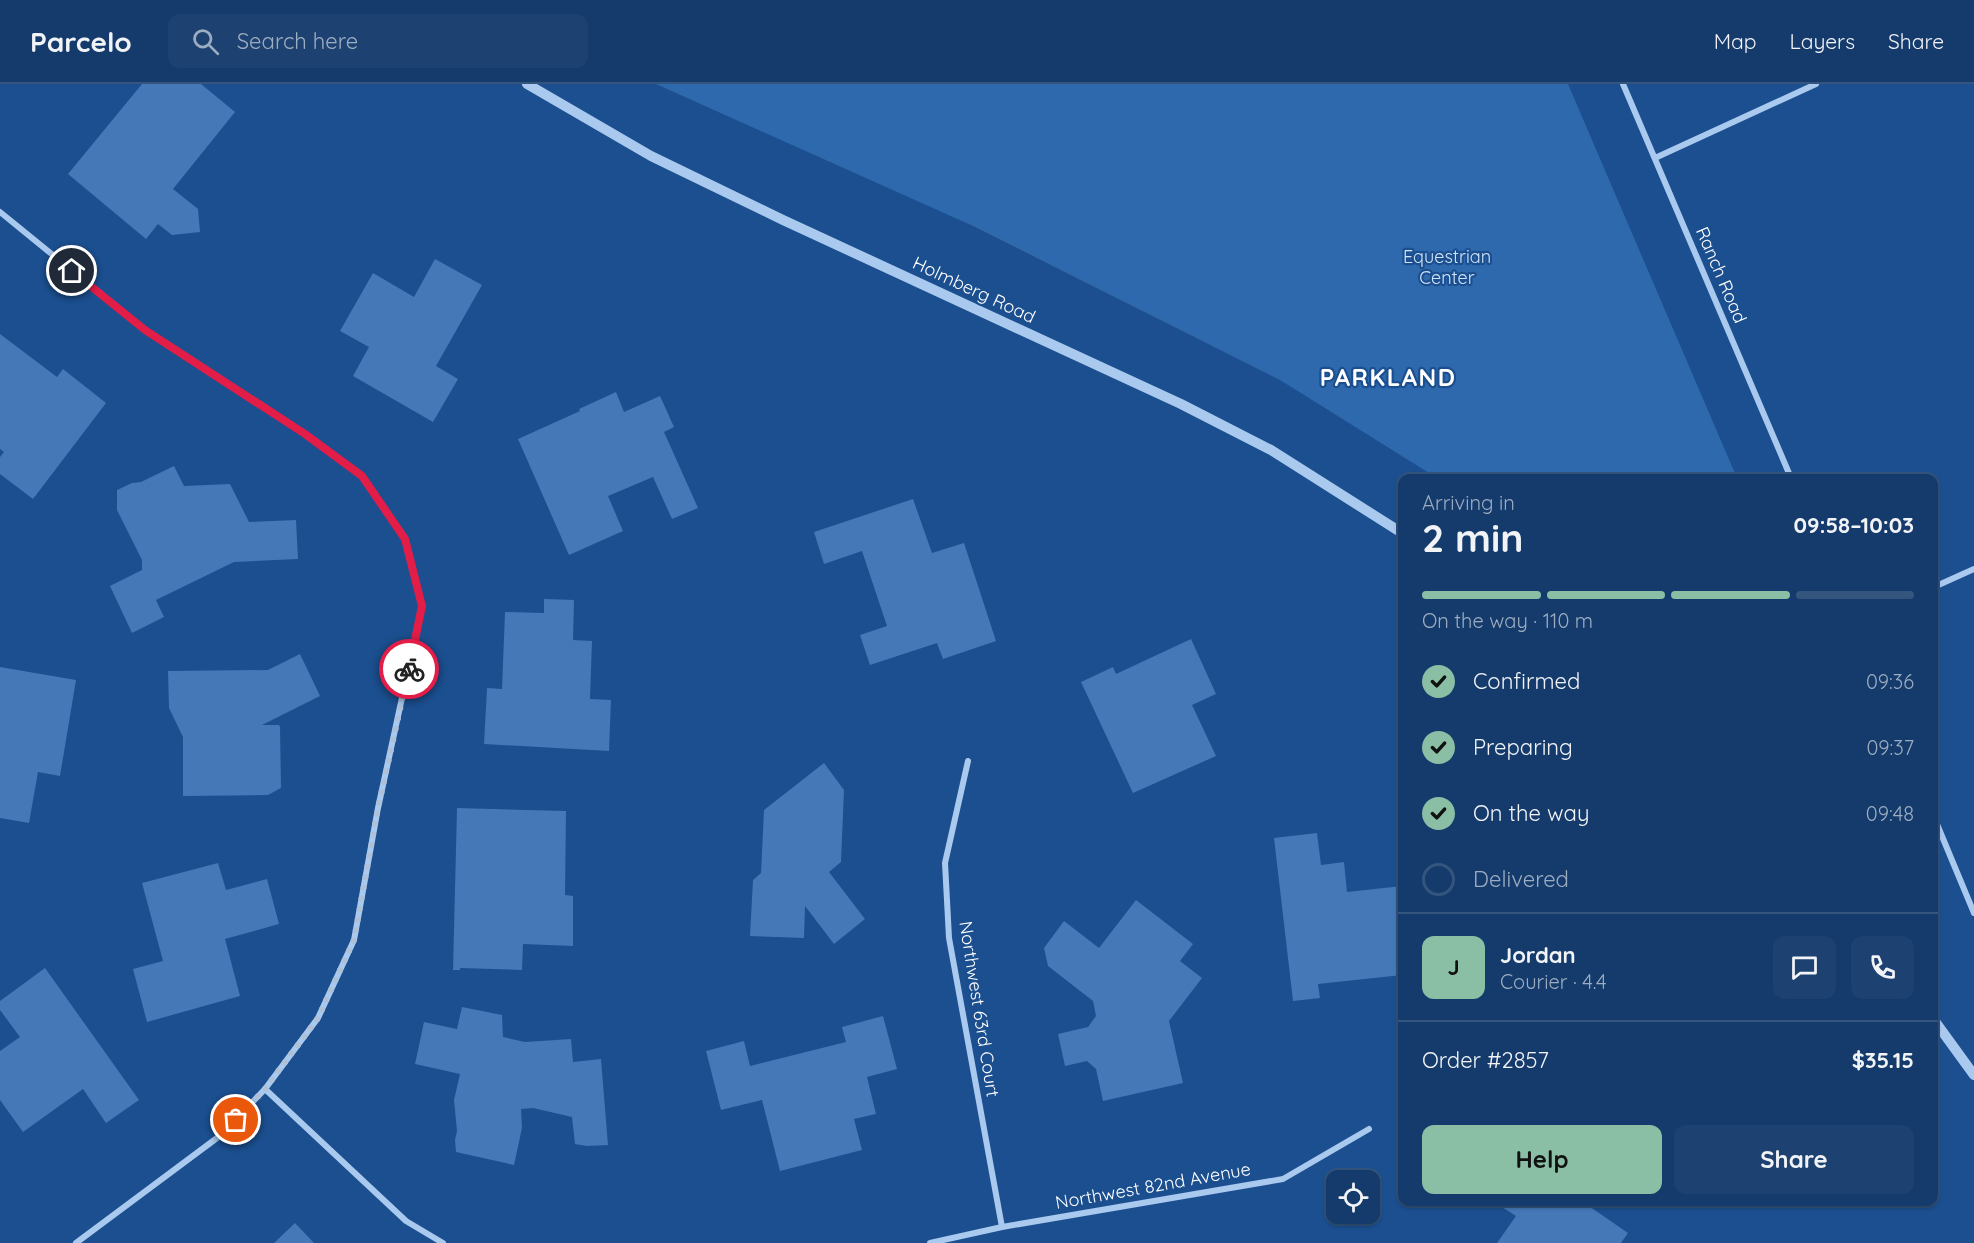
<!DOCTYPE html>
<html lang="en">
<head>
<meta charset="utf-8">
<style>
	body { margin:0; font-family:Quicksand,sans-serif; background:#1d4271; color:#f1f3f6; height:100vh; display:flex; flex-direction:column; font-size:22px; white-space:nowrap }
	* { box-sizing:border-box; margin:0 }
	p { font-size:20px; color:#9dadc1 }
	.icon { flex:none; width:33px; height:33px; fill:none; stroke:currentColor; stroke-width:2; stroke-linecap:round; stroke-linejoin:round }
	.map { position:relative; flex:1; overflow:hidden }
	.details { position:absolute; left:1398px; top:390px; width:540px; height:732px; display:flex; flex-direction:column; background:#143b6b; border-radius:12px; box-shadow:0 2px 4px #0004,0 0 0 2px #33557e }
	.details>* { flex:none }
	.buttons { position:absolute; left:1326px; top:1086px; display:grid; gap:12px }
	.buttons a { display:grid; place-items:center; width:54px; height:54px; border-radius:12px; background:#143b6b; box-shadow:0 2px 4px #0004,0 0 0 2px #33557e; font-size:30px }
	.pin { position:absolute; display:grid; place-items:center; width:51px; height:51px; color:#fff; margin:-26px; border:3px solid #fff; border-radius:50%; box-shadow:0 2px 6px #0007 }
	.courier { position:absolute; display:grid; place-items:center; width:60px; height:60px; margin:-30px; border:4px solid #e11d48; border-radius:50%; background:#fff; color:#222; box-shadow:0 2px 8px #0007 }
	.overview em { font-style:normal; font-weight:700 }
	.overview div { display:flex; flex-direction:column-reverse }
	.overview { display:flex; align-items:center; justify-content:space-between; height:102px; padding:0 24px }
	h1 { font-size:39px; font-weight:700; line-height:45px }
	.bar { display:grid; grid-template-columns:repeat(4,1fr); gap:9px 6px; align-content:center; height:72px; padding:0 24px }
	.bar i { height:8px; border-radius:4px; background:#33557e }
	.bar .on { background:#8abfa5 }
	.bar p { grid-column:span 4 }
	.line { display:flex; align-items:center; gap:15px; padding:0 24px; border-top:2px solid #33557e }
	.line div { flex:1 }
	.round { display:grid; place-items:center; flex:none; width:63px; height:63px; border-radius:12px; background:#1d4271 }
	ol { padding:0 24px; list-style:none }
	li { display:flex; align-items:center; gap:18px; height:66px }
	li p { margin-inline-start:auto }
	li .icon { padding:6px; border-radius:50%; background:#8abfa5; color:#111; stroke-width:4 }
	li:last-child { color:#9dadc1 }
	li i { width:33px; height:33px; border:3px solid #33557e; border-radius:50% }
	.primary-button { display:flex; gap:12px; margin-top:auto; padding:12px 24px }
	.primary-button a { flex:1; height:69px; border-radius:12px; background:#8abfa5; color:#111; font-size:24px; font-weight:700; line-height:69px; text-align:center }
	.primary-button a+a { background:#1d4271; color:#f1f3f6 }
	header { display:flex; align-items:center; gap:36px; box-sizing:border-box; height:84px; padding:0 30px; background:#143b6b; border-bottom:2px solid #33557e }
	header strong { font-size:28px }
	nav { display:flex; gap:33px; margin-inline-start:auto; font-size:21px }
	.search { width:420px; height:54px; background:#1d4271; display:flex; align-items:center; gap:15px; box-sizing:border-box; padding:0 21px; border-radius:12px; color:#9dadc1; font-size:22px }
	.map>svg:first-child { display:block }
</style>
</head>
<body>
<header>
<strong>Parcelo</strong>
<div class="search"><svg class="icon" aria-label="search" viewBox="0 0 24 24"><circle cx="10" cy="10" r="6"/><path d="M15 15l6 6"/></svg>Search here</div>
<nav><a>Map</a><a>Layers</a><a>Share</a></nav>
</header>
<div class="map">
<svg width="1974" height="1159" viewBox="0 0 1974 1159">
	<rect width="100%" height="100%" fill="#1b4f8f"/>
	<path fill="#2e69ad" d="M656,0H1568L1737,394H1437L1280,296L973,142Z"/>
	<g fill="#4478b7">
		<path d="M142,0H201L235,28L173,105L198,125L200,148L172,151L158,140L146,155L68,90Z"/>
		<path d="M435,175L482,201L436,282L458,295L433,338L353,292L369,263L340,247L373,189L414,213Z"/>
		<path d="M0,250L57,293L63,285L106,319L33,415L0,390V373L4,368L0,365Z"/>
		<path d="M616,308L624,328L660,312L674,343L664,348L698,424L672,435L653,393L608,412L623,447L569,471L518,355L580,327L579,325Z"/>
		<path d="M174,382L184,402L230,400L249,438L296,436L298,475L234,478L156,516L164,533L132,549L110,502L142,486V476L117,426V406L132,399L141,398Z"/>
		<path d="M913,415L932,469L964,459L996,557L943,575L937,559L870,581L860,551L887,542L862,467L824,480L814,448Z"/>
		<path d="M544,515L574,516L573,556L592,557L590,615L611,616L609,667L484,660L487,604L502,605L505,528L544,529Z"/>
		<path d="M1191,555L1216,610L1192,621L1216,672L1133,709L1081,598L1113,583L1116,590Z"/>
		<path d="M300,570L320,612L262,641H279L280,643L281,704L268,711L183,712V653L169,624L168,587L268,586Z"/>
		<path d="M0,583L76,596L60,692L38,688L29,739L0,734Z"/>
		<path d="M824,679L844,706L841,778L829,788L865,835L834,860L805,822L804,854L750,852L753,796L761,789L764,726Z"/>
		<path d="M457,724L566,727L565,811L573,812V862L523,860L522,886L460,884V886H453Z"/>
		<path d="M1317,749L1321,781L1344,778L1347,808L1402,802V891L1318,900L1320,914L1293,917L1274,754Z"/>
		<path d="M218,779L226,806L267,795L279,840L225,855L240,912L147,938L133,885L163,877L142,799Z"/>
		<path d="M1136,816L1193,860L1180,877L1202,894L1169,937L1183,999L1103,1017L1096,985L1087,977L1065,982L1058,950L1088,943L1096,932L1093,917L1048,882L1044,864L1064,837L1099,864Z"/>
		<path d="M45,884L139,1016L106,1039L83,1005L23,1048L0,1016V967L20,953L0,926V917Z"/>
		<path d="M462,923L502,931L503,953L525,958L571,955L573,978L601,975L608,1061L587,1062L575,1060L572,1033L533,1024L521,1025L522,1044L514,1081L456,1068L455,1056L457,1047L454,1016L460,990L415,980L424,938L457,945Z"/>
		<path d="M883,932L897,985L867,993L876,1030L854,1035L862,1066L780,1087L762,1016L721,1026L706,967L744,957L750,982L846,958L842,943Z"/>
		<path d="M1494,1118H1583L1628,1149L1621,1159H1497L1516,1132Z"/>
		<path d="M295,1139L314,1159H274Z"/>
	</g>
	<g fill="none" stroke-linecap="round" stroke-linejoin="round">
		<g stroke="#a9c9ee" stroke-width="6">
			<path d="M1623,0L1791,394"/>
			<path d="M1655,74L1816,0"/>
			<path d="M0,128L145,246L305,350L362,392L405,455L422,522L378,724L354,856L318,934L265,1005L221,1051L76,1159"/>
			<path d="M1934,503L1974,485"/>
			<path d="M968,677L945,779L949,854L1002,1143"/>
			<path d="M1934,733L1974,829"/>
			<path d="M265,1005L406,1137L443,1159"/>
			<path d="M930,1159L1002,1143L1283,1095L1369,1045"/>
		</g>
		<g stroke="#a9c9ee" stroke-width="10">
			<path d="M527,0L651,72L783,136L1181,320L1271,366L1402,449"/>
			<path d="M1934,936L1974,991"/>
		</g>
	</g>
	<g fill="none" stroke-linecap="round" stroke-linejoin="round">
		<path stroke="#afc1d8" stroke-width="6" stroke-dasharray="0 10.8" d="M236,1036L265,1005L318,934L354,856L378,724L409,585"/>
		<path stroke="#e11d48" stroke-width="8" d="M72,187L145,246L305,350L362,392L405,455L422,522L409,585"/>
	</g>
	<g text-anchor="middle" stroke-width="4.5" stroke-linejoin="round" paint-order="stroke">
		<g font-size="18" fill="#cfe3fa" stroke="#1b4f8f">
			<text x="1447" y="179">Equestrian<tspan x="1447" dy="21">Center</tspan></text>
		</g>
		<g font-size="18" fill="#fff" stroke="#1b4f8f">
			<text transform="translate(1721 191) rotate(67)" y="6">Ranch Road</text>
			<text transform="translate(974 206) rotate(25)" y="6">Holmberg Road</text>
			<text transform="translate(979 925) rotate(81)" y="6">Northwest 63rd Court</text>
			<text transform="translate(1153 1102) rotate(-10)" y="6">Northwest 82nd Avenue</text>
		</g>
		<g font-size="24" font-weight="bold" letter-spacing="1.5" fill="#fff" stroke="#1b4f8f">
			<text x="1388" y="302">PARKLAND</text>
		</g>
	</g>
</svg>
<div class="buttons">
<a><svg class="icon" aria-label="locate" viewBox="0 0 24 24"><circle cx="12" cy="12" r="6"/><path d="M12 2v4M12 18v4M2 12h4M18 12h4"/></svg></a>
</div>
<div class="pin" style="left:236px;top:1036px;background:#ea580c"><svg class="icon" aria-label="bag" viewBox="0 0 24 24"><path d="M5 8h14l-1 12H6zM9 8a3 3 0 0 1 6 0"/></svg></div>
<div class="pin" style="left:72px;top:187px;background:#1f2937"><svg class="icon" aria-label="home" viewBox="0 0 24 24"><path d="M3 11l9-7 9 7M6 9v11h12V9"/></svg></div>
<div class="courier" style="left:409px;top:585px"><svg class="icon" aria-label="bike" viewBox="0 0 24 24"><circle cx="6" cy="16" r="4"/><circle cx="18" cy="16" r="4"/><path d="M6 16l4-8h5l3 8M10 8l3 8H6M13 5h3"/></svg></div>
<section class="details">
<div class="overview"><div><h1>2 min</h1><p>Arriving in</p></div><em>09:58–10:03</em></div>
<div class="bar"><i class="on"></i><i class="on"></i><i class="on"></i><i></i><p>On the way · 110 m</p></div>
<ol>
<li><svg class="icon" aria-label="check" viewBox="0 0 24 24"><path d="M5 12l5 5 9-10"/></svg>Confirmed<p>09:36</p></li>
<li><svg class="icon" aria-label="check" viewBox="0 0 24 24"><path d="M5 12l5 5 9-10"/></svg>Preparing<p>09:37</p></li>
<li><svg class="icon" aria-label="check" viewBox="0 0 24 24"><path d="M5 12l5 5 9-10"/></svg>On the way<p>09:48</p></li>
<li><i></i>Delivered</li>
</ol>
<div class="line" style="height:108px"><b class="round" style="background:#8abfa5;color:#111">J</b><div><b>Jordan</b><p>Courier · 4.4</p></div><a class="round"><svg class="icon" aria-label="chat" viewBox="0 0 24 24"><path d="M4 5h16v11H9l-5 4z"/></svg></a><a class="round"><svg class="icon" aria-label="phone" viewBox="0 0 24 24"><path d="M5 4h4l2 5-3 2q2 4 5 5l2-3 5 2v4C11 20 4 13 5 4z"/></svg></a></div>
<div class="line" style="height:78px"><div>Order #2857</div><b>$35.15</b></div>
<div class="primary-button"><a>Help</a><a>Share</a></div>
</section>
</div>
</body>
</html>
